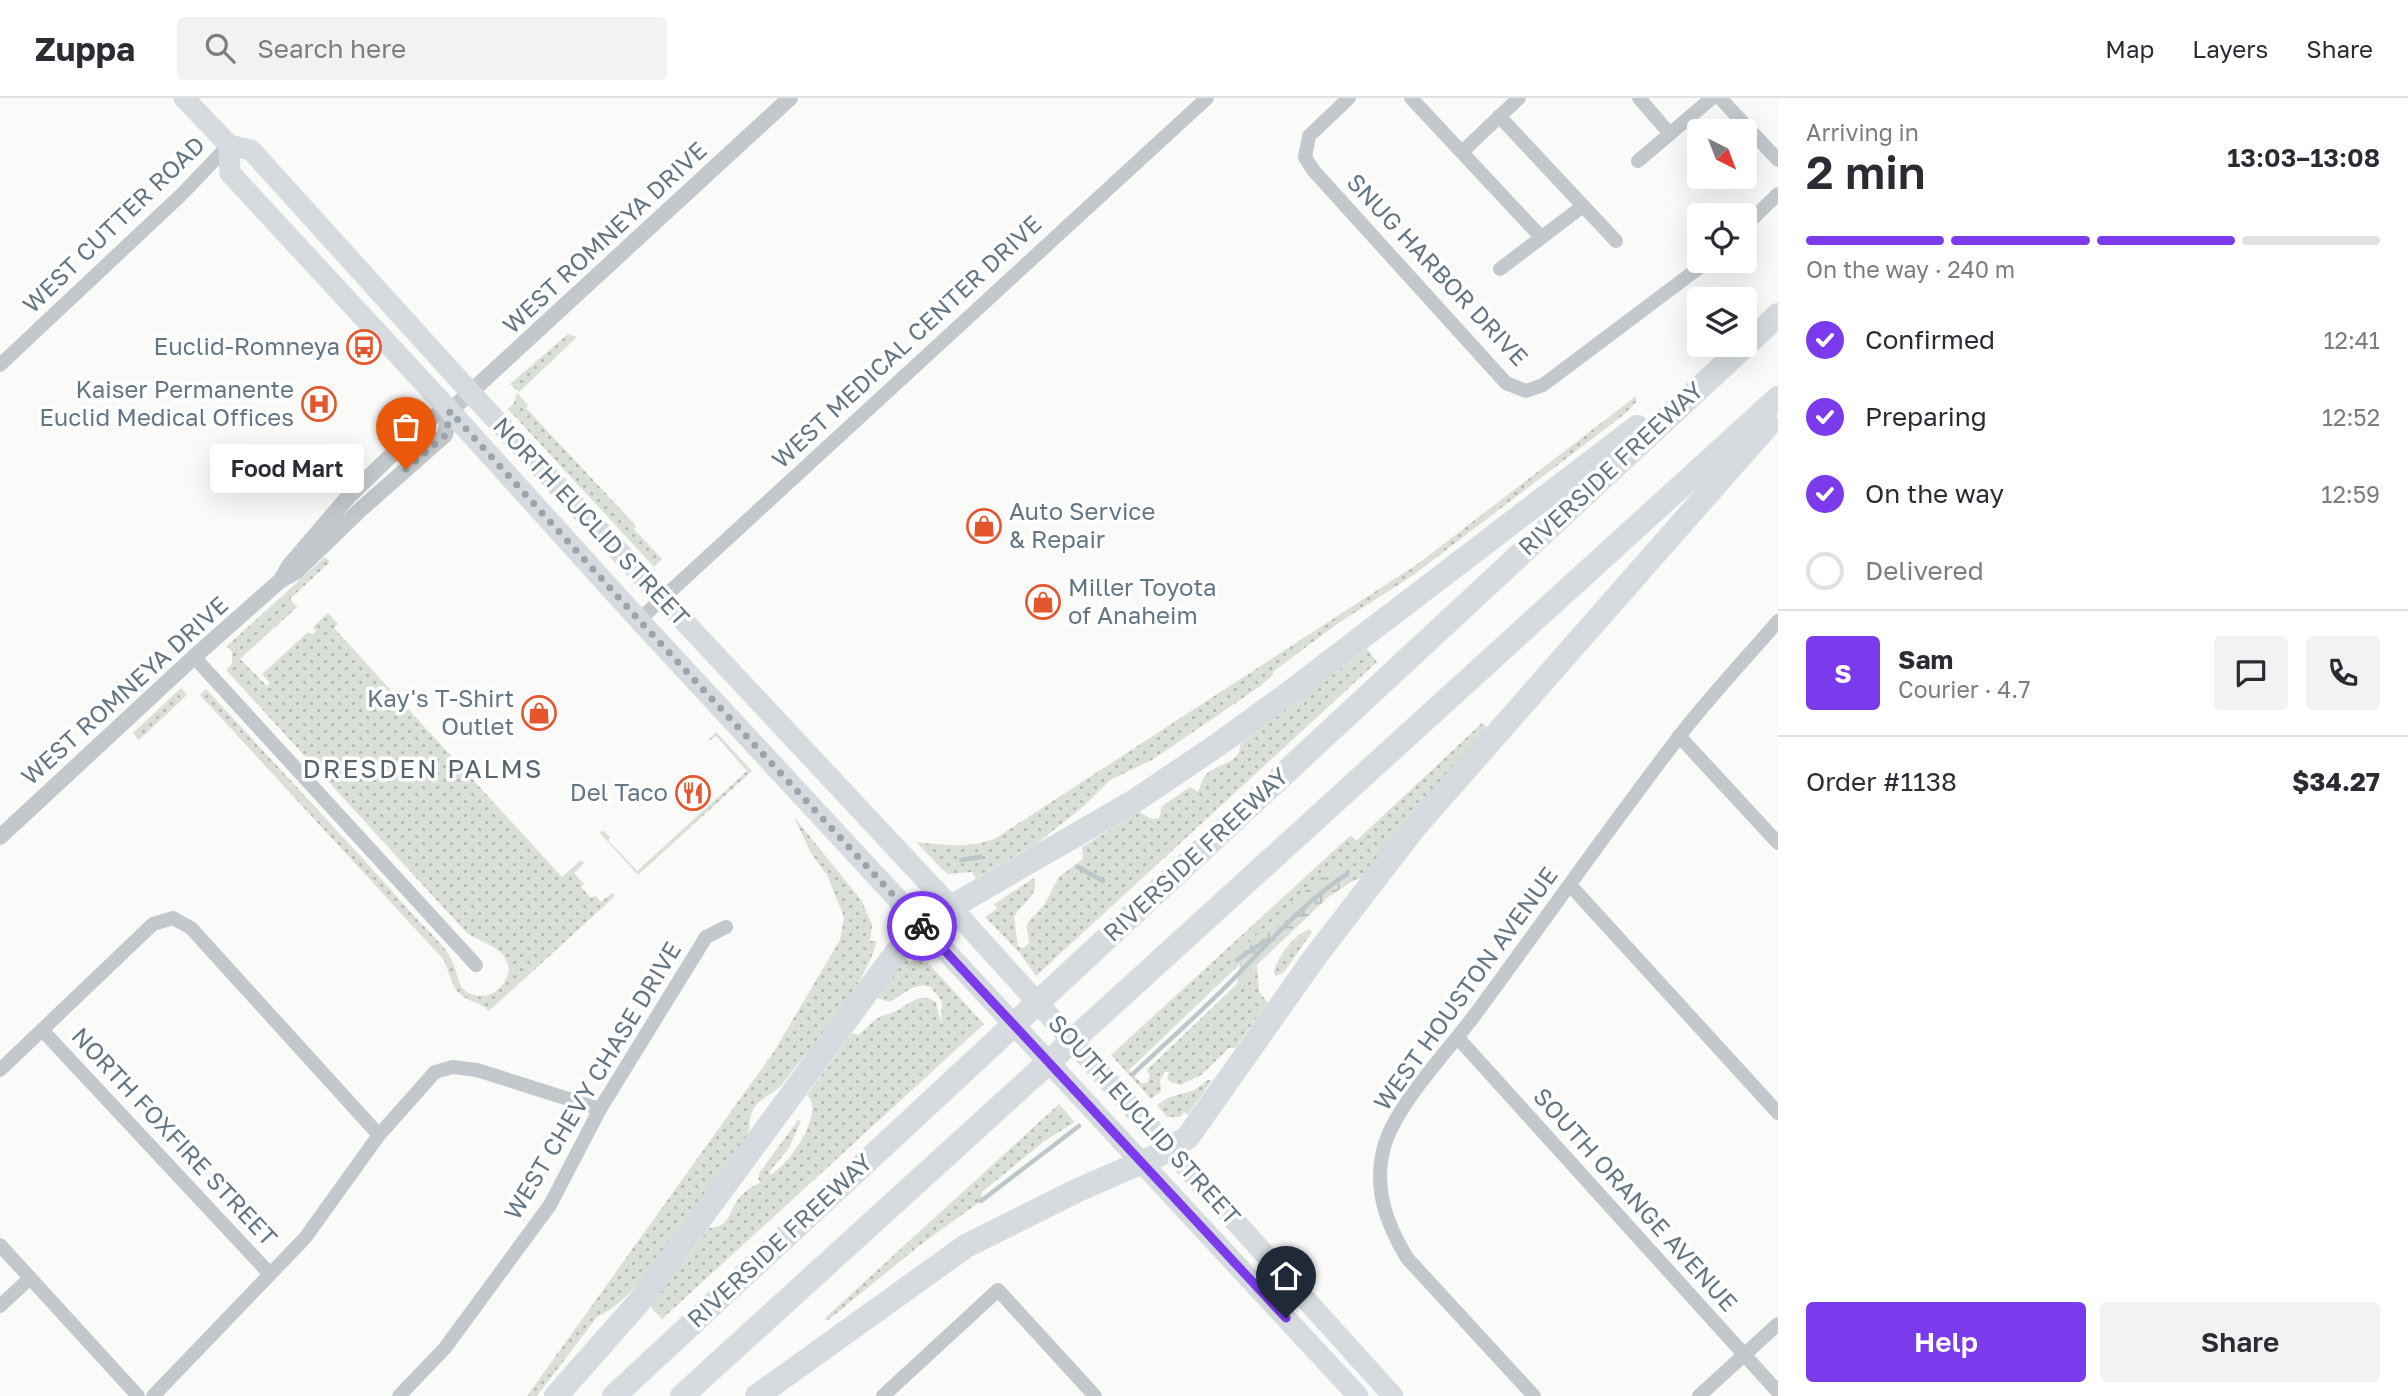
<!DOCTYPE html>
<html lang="en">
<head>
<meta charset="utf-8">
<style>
	body { margin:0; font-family:"Golos Text",sans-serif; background:#f2f2f3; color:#2b2b33; height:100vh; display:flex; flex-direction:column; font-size:26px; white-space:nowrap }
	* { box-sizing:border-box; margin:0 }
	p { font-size:23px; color:#7c7c81 }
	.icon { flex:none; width:38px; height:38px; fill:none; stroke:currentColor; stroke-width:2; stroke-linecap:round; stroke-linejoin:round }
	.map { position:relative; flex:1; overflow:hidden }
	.side { display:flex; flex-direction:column; background:#fff; width:630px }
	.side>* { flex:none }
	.needle { width:46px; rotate:138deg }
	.fabs { position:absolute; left:1687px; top:21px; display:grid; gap:14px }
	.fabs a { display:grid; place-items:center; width:70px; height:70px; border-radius:7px; background:#fff; box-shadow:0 7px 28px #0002; font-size:35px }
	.pin { position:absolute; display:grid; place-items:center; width:60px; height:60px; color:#fff; margin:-72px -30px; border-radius:50% 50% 50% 0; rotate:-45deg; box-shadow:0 0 7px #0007 }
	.pin .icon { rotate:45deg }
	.courier { position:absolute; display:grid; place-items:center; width:70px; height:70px; margin:-35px; border:5px solid #7c3aed; border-radius:50%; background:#fff; color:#222; box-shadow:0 2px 9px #0007 }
	.bubble { position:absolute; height:49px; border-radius:7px; background:#fff; box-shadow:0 7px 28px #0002; font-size:23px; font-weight:600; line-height:49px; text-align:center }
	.overview em { font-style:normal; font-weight:600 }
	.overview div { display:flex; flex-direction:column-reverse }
	.overview { display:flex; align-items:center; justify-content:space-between; height:119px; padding:0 28px }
	h1 { font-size:46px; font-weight:600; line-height:52px }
	.bar { display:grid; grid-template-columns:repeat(4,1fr); gap:10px 7px; align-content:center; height:84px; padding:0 28px }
	.bar i { height:9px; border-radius:5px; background:#e1e1e2 }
	.bar .selected { background:#7c3aed }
	.bar p { grid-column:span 4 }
	.line { display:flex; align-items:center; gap:18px; padding:0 28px; border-top:2px solid #e1e1e2 }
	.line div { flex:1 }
	.round { display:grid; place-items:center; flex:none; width:74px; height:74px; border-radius:7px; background:#f2f2f3 }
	ol { padding:0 28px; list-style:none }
	li { display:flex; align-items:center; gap:21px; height:77px }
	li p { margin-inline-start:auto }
	li .icon { padding:7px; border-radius:50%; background:#7c3aed; color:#fff; stroke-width:4 }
	li:last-child { color:#7c7c81 }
	li i { width:38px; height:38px; border:4px solid #e1e1e2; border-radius:50% }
	.button { display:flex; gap:14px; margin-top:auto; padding:14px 28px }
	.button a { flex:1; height:80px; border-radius:7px; background:#7c3aed; color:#fff; font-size:28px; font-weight:600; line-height:80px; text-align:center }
	.button a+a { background:#f2f2f3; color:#2b2b33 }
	header { display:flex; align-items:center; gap:42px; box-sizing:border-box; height:98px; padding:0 35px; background:#fff; border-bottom:2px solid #e1e1e2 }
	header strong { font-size:33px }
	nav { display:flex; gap:38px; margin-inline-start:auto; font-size:24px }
	.search { width:490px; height:63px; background:#f2f2f3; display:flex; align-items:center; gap:18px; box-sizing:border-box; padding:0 24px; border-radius:7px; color:#7c7c81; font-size:26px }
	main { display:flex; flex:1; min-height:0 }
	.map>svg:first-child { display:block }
</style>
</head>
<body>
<header>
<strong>Zuppa</strong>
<div class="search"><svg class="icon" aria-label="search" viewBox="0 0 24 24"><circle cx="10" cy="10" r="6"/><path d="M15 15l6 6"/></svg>Search here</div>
<nav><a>Map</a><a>Layers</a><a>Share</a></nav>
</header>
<main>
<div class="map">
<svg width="1778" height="1298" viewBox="0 0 1778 1298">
	<defs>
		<pattern id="grass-dots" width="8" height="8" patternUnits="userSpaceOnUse" patternTransform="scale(1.75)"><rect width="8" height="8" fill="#dadfd7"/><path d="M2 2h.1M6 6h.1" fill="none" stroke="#b4b9b4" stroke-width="1.8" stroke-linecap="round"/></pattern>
		<pattern id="wetland-marsh" width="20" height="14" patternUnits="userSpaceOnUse" patternTransform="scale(1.75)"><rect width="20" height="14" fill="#dadfd7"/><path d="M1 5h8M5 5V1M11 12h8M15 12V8" fill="none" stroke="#b4b9b4"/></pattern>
	</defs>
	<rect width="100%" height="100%" fill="#fafaf8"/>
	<g fill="url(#grass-dots)">
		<path d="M568,236L577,239L519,294L510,286Z"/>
		<path d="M517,295L528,307L526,310L636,428L634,431L662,461L654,469L508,311L514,305Z"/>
		<path d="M1636,298V304L1626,315L1412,478L1337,526L1274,573L1272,578L1259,589L1152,662L1110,682L1084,708L1036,746L976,780L972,774L948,776L944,773L916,744C944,747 970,751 996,740L1419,465Z"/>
		<path d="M325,459L330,464L290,501L297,509L240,561L267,588L270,585L262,576L308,534L312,537L316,533L313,529L328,515L338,526L334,530L562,779L581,762L584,765L574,775L584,786L581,789L591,800L595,797L601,804L612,795L615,798L489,913C479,903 470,905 460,896C450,888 450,872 443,861L200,597L206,591C276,667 347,742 416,820C429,834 446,848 453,865C459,878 456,889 471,896C490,904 507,888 509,871C504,845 480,847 464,832L226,572L232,566V554L227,548Z"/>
		<path d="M1367,551L1377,564L1036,878L1019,854L985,819L997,811L994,806L1034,780C1040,798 1021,805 1014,819L1018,848L1020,850L1025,849L1029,845L1027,830L1028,824L1044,807L1059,779L1083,761L1082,749L1139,714L1152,721L1159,720L1162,708L1190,689L1198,694C1200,689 1202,682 1205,678C1214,665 1242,667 1240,646Z"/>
		<path d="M181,590L187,597L139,642L133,635Z"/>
		<path d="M1482,625L1487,629L1361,780L1351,784L1341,768L1317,782L1234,858L1240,866L1129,972L1141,985H1147L1150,978L1147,972L1257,867L1259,894L1268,905L1235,950H1229L1201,977L1181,987L1170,984L1167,980L1169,974H1165L1160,982L1161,993L1151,1001L1111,957L1351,737L1356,743Z"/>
		<path d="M716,634L752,673L638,777L599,734L604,733L610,739L608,742L637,773L747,673L716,638L707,644Z"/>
		<path d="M794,719L862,803L872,827L870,843H877C864,892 811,948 780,989C770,998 755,1002 751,1017C748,1028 752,1028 746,1040C724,1069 702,1099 681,1128C659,1158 631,1204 597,1219L537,1298H527L773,955L840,842L844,819L827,777L811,755Z"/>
		<path d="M1310,831L1312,834L1284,874L1276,878L1274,875C1277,858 1294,837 1310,831Z"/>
		<path d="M905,860L910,865L914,862L927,864L984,926L662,1221L650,1208L709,1130C728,1130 729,1115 737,1103C743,1094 752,1089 761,1084L758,1081L760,1074L798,1022L801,1023L800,1025L789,1050L770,1073V1077C788,1068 826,1015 807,997L852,935L858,937C866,932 871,923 880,919C884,916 891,916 896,913C910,906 920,893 936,904L941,925L942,904L931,889C913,884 905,896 890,904L877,900Z"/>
		<path d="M1208,982H1212L1188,1017L1184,1014L1180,1019H1167L1157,1007L1168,1000L1194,992Z"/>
		<path d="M1059,1006L1075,1024L1043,1044L982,1094L981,1103L920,1147L827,1223L825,1220Z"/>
	</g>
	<path fill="url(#wetland-marsh)" d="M1342,768L1351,784L1327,800L1237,886L1240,866L1233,858L1317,782Z"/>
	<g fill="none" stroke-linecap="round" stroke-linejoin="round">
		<g stroke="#bbc7cb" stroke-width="4.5">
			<path d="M961,762L981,759"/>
			<path d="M1078,769L1103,783"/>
			<path d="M1237,862L1265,843"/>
			<path d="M1133,976C1170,941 1208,908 1243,871C1276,837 1307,802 1347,776"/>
			<path d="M981,1103L1079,1028"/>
		</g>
		<g stroke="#c3c8cc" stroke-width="14">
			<path d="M1349,0L1309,38L1305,59L1313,72L1506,285L1526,293L1543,287L1708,163"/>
			<path d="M1411,0L1541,139"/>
			<path d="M1639,0L1670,36"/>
			<path d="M1720,0L1778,62"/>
			<path d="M1499,18L1616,143"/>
			<path d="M1462,54L1519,0"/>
			<path d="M1638,63L1712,0"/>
			<path d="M1745,128L1778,96"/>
			<path d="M1500,171L1583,108"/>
			<path d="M0,267L182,96L229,47"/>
			<path d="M639,522L1207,0"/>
			<path d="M194,559L476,867"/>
			<path d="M1679,638L1778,745"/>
			<path d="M1570,787L1778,1015"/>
			<path d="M43,933L270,1176"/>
			<path d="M1458,940L1778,1294"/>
			<path d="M0,972L153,826L173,820L191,830L379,1037"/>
			<path d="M0,1147L138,1298"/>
			<path d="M0,1208L30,1180"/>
			<path d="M153,1298L305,1140L379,1037L435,974L453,969L477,972L600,1011"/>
			<path d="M399,1298L445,1250L550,1107L600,1011L706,839L726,829"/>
			<path d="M883,1298L998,1192L1095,1298"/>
			<path d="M1534,1298L1407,1160C1386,1125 1373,1090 1384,1049C1396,1006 1449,952 1477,914C1544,823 1609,730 1678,640C1709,599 1745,562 1778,523"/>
			<path d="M1699,1298L1778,1226"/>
		</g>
		<g stroke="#c3c8cc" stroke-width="16">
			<path d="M281,482L289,468L348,399L431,319L450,313L790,0"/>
			<path d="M0,739L194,559L281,482L296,474L360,412L445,337L450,313"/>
		</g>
		<g stroke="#d6dbdf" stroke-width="21">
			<path d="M184,0L229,47L251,52L470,294L951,809L1393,1298"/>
			<path d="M229,47L230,75L450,313L639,522L1358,1298"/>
		</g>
		<g stroke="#d6dbdf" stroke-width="24">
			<path d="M556,1298L639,1204L903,845L922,828L951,809L1133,704L1219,646L1285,598L1637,329"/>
			<path d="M614,1298L1778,217"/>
			<path d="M682,1298L1778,300"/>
			<path d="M757,1298L966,1148L1078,1092L1163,1055L1188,1039L1315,859L1415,729L1768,327"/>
		</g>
	</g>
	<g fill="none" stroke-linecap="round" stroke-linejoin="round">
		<path stroke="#99a4ac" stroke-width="7" stroke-dasharray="0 12.6" d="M406,371L446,337L450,313L639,522L922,828"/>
		<path stroke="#7c3aed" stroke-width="9" d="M922,828L1286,1220"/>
	</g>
	<defs>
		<g id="bus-ring" transform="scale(1.75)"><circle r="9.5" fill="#fff" stroke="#e4572e" stroke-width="1.5"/><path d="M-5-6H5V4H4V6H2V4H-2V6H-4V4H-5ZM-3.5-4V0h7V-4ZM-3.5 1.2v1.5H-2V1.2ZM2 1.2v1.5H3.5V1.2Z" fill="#e4572e"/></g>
		<g id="hospital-ring" transform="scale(1.75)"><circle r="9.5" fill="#fff" stroke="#e4572e" stroke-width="1.5"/><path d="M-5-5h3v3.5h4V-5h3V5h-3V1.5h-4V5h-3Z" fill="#e4572e"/></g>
		<g id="shop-ring" transform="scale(1.75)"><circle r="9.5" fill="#fff" stroke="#e4572e" stroke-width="1.5"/><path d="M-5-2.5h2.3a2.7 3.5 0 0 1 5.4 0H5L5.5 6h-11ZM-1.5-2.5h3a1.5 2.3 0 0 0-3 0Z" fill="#e4572e"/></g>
		<g id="restaurant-ring" transform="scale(1.75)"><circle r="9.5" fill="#fff" stroke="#e4572e" stroke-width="1.5"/><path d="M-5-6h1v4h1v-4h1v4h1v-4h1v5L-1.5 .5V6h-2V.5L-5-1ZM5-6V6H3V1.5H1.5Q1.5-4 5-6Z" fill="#e4572e"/></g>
	</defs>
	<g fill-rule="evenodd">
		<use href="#bus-ring" x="364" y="249"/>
		<use href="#hospital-ring" x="319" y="306"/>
		<use href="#shop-ring" x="984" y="428"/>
		<use href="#shop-ring" x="1043" y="504"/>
		<use href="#shop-ring" x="539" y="615"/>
		<use href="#restaurant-ring" x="693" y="695"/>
	</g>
	<g text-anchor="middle" stroke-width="7" stroke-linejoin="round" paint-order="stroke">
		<g font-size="24" fill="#657683" stroke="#fff">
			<text transform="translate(114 127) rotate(-44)" y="8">WEST CUTTER ROAD</text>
			<text transform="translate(605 140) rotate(-43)" y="8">WEST ROMNEYA DRIVE</text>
			<text transform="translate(1437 172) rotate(47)" y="8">SNUG HARBOR DRIVE</text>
			<text transform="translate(907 244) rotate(-43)" y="8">WEST MEDICAL CENTER DRIVE</text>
			<text transform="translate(1611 371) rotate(-43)" y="8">RIVERSIDE FREEWAY</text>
			<text transform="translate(591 424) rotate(47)" y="8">NORTH EUCLID STREET</text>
			<text transform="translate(125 593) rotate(-42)" y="8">WEST ROMNEYA DRIVE</text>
			<text transform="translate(1196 757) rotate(-43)" y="8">RIVERSIDE FREEWAY</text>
			<text transform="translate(1466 891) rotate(-54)" y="8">WEST HOUSTON AVENUE</text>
			<text transform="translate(593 983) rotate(-59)" y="8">WEST CHEVY CHASE DRIVE</text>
			<text transform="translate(1144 1022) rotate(48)" y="8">SOUTH EUCLID STREET</text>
			<text transform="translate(174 1039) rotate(47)" y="8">NORTH FOXFIRE STREET</text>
			<text transform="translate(1635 1102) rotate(48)" y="8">SOUTH ORANGE AVENUE</text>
			<text transform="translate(780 1143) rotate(-43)" y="8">RIVERSIDE FREEWAY</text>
		</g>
		<g font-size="24" fill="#657683" stroke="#fff" text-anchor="end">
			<text x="340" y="257">Euclid-Romneya</text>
			<text x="294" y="300">Kaiser Permanente<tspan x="294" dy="28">Euclid Medical Offices</tspan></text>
			<text x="1009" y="422" text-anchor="start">Auto Service<tspan x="1009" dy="28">&amp; Repair</tspan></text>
			<text x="1068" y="498" text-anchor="start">Miller Toyota<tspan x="1068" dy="28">of Anaheim</tspan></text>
			<text x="514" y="609">Kay's T-Shirt<tspan x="514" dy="28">Outlet</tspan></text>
			<text x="668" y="703">Del Taco</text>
		</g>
		<g font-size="26" letter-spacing="2" fill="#57646e" stroke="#fff">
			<text x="423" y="680">DRESDEN PALMS</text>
		</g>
	</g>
</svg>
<div class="fabs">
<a><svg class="needle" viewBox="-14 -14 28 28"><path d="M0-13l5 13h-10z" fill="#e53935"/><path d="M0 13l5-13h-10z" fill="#7c7c81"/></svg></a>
<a><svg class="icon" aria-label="locate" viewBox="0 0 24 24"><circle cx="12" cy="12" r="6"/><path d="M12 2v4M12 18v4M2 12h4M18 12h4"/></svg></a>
<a><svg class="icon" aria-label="layers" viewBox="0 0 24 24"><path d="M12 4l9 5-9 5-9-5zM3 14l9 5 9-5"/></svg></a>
</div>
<div class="pin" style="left:406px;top:371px;background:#ea580c"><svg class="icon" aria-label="bag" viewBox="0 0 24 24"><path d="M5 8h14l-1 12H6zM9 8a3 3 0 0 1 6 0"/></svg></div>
<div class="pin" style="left:1286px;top:1220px;background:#1f2937"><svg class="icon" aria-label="home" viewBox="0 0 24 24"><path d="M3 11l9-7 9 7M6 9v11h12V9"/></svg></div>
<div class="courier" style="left:922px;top:828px"><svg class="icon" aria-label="bike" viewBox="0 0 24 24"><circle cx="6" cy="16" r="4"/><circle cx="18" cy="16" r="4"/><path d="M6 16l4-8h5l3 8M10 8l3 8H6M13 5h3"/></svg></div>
<div class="bubble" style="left:210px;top:346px;width:154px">Food Mart</div>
</div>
<section class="side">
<div class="overview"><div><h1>2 min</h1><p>Arriving in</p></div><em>13:03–13:08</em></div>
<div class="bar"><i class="selected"></i><i class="selected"></i><i class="selected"></i><i></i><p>On the way · 240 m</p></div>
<ol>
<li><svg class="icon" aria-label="check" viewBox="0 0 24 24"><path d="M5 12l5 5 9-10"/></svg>Confirmed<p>12:41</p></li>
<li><svg class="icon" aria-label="check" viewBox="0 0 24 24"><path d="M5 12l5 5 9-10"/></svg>Preparing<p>12:52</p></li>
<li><svg class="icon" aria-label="check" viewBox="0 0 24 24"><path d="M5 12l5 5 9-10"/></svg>On the way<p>12:59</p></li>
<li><i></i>Delivered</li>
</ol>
<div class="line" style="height:126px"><b class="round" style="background:#7c3aed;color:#fff">S</b><div><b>Sam</b><p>Courier · 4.7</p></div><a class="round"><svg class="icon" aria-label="chat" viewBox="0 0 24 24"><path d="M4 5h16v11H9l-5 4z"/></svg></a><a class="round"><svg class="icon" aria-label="phone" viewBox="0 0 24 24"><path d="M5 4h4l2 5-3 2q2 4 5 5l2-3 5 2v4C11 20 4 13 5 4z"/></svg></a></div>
<div class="line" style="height:91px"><div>Order #1138</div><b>$34.27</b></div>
<div class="button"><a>Help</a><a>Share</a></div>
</section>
</main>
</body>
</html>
